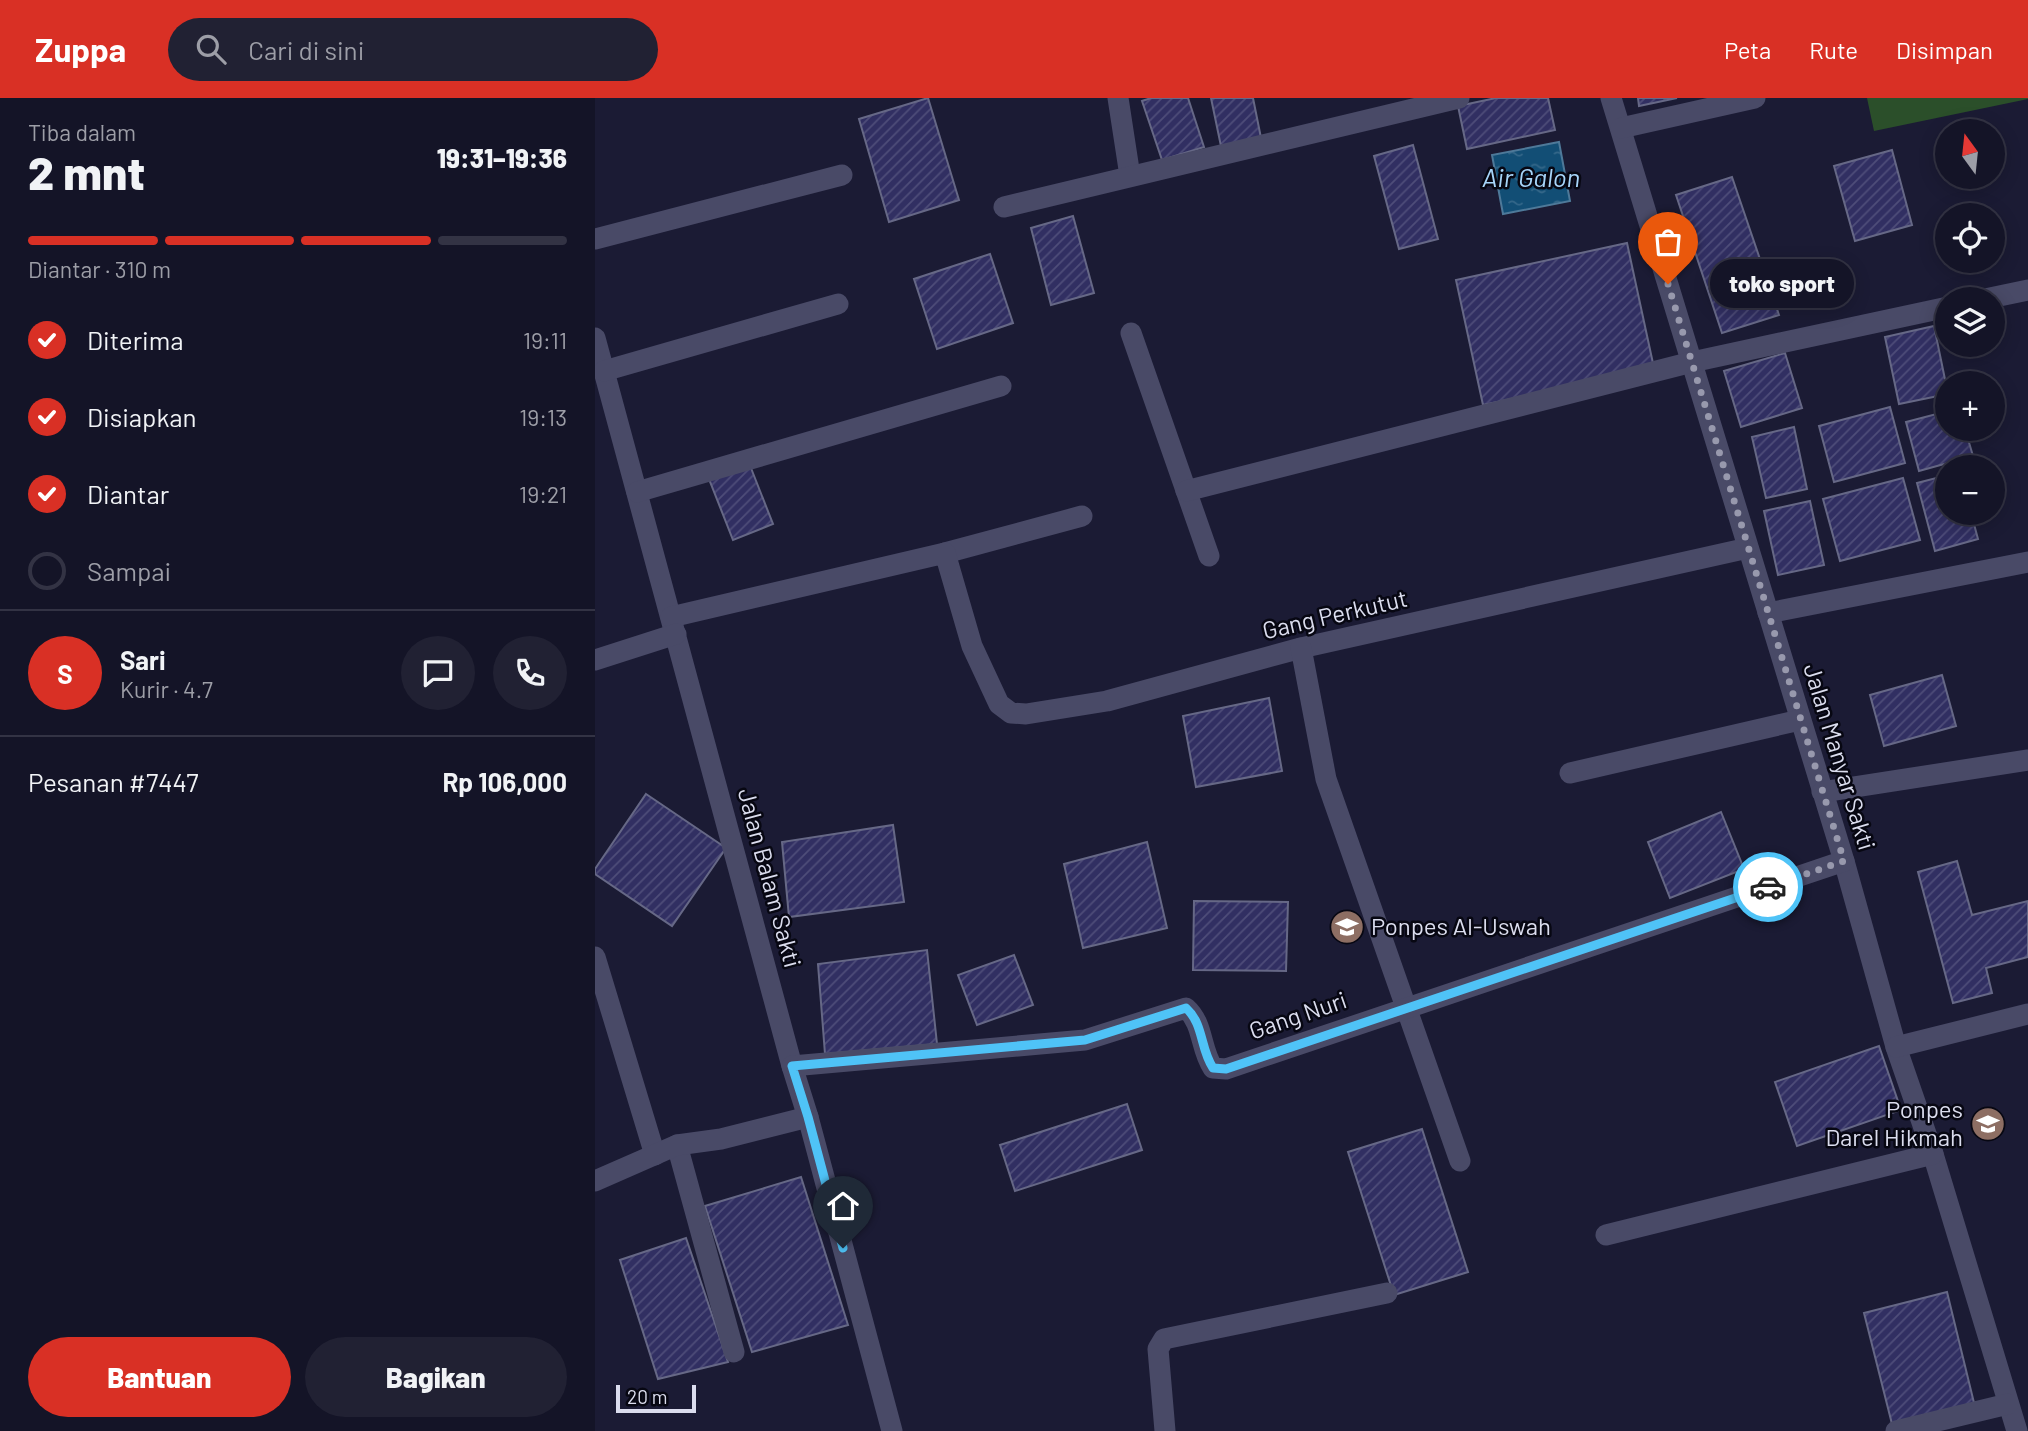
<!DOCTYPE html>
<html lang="id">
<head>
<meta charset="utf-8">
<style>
	body { margin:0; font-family:Barlow,sans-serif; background:#212133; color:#f1f3f6; height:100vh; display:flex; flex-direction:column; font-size:26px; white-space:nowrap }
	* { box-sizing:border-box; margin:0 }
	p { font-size:23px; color:#9d9ea7 }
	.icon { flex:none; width:38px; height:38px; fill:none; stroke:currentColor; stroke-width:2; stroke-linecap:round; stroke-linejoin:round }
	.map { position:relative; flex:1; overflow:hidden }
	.side { display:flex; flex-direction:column; background:#141427; width:595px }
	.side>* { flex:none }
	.needle { width:46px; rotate:345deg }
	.controls { position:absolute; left:1340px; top:21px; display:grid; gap:14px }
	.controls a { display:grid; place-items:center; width:70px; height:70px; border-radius:50%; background:#141427; box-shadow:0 4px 18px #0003,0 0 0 2px #334; font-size:35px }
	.scale { position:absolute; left:21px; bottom:18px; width:80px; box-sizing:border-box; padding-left:7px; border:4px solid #dbddee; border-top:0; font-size:19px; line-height:24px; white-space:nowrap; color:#dbddee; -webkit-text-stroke:5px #070712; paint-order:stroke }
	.pin { position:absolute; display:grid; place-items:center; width:60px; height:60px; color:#fff; margin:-72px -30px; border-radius:50% 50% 50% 0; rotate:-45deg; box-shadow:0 0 7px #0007 }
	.pin .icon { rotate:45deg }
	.courier { position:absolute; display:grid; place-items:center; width:70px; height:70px; margin:-35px; border:5px solid #4fc3f7; border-radius:50%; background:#fff; color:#222; box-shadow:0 2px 9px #0007 }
	.bubble { position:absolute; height:49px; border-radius:24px; background:#141427; box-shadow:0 4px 18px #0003,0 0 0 2px #334; font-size:23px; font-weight:800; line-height:49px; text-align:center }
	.head em { font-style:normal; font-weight:800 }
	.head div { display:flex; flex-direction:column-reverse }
	.head { display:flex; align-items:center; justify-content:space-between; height:119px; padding:0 28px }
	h1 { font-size:46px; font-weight:800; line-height:52px }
	.bar { display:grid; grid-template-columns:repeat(4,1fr); gap:10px 7px; align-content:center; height:84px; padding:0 28px }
	.bar i { height:9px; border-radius:5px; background:#334 }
	.bar .on { background:#d93025 }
	.bar p { grid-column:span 4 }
	.line { display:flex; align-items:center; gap:18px; padding:0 28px; border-top:2px solid #334 }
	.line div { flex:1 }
	.round { display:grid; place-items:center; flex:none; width:74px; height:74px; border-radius:37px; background:#212133 }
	ol { padding:0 28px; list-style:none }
	li { display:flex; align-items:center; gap:21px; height:77px }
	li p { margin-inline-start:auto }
	li .icon { padding:7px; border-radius:50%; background:#d93025; color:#fff; stroke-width:4 }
	li:last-child { color:#9d9ea7 }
	li i { width:38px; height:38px; border:4px solid #334; border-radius:50% }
	.primary-button { display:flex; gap:14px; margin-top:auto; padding:14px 28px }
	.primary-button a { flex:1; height:80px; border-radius:42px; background:#d93025; color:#fff; font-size:28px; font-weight:800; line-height:80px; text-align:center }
	.primary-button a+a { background:#212133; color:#f1f3f6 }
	header { display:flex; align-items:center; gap:42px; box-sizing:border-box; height:98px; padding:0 35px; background:#d93025; color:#fff }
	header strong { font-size:33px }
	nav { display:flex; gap:38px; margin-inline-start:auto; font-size:24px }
	.search { width:490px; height:63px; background:#212133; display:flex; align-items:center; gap:18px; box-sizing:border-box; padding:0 24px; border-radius:38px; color:#9d9ea7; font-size:26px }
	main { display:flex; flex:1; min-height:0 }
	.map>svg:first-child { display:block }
</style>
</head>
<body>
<header>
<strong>Zuppa</strong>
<div class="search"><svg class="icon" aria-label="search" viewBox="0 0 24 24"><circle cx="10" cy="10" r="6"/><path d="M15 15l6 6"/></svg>Cari di sini</div>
<nav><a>Peta</a><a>Rute</a><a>Disimpan</a></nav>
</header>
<main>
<section class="side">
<div class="head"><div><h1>2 mnt</h1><p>Tiba dalam</p></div><em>19:31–19:36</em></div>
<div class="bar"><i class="on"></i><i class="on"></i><i class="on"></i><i></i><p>Diantar · 310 m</p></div>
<ol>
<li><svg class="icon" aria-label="check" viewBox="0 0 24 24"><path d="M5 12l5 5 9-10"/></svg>Diterima<p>19:11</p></li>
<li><svg class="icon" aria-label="check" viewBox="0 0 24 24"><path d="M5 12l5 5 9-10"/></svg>Disiapkan<p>19:13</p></li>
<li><svg class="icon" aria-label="check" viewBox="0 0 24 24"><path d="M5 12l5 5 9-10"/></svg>Diantar<p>19:21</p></li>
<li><i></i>Sampai</li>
</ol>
<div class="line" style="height:126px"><b class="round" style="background:#d93025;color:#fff">S</b><div><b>Sari</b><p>Kurir · 4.7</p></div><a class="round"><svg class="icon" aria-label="chat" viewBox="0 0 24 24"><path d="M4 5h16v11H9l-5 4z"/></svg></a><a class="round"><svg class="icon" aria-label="phone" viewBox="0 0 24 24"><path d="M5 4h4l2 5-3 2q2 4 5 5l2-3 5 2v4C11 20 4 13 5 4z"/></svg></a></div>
<div class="line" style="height:91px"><div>Pesanan #7447</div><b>Rp 106,000</b></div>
<div class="primary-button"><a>Bantuan</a><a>Bagikan</a></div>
</section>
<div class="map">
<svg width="1433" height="1333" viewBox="0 0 1433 1333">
	<defs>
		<pattern id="water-ripples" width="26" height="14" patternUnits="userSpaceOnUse" patternTransform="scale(1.75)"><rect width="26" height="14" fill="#124e75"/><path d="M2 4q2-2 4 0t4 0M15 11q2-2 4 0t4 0" fill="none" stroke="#346789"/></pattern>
		<pattern id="building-hatch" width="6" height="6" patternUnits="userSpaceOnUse" patternTransform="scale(1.75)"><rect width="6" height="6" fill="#312f62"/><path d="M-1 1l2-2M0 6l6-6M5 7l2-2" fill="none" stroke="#4e4d79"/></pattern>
	</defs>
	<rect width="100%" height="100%" fill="#1b1b34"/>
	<path fill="#2b4f2a" d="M1272,0H1433V1L1279,33Z"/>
	<path fill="url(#water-ripples)" stroke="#4e7999" stroke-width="2" d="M964,44L975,103L908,116L897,57Z"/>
	<g fill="url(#building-hatch)" stroke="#666886" stroke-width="2">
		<path d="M333,0L364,102L294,124L264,21Z"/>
		<path d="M556,0H593L609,49L567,62L547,3Z"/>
		<path d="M616,0H658L667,45L627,53Z"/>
		<path d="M901,0H953L960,32L872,51L863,8Z"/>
		<path d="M1043,0H1082L1044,8Z"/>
		<path d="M818,47L843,141L804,151L779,58Z"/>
		<path d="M1297,52L1317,127L1260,143L1239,68Z"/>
		<path d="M1137,79L1184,217L1127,235L1081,97Z"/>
		<path d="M478,118L499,195L456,207L436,130Z"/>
		<path d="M1032,145L1059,270L888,307L861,182Z"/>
		<path d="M395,156L418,225L342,251L319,181Z"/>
		<path d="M1339,228L1353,296L1304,306L1290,239Z"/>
		<path d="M1190,255L1207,310L1146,329L1129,273Z"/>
		<path d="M1295,309L1310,365L1239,384L1224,328Z"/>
		<path d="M1353,313V331H1370L1378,358L1324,373L1311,324Z"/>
		<path d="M1199,329L1212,391L1171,400L1157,339Z"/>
		<path d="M154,365L178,426L138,442L114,381Z"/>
		<path d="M1353,377V415H1376L1383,441L1340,453L1322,385Z"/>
		<path d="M1308,380L1325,442L1245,463L1228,401Z"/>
		<path d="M1215,403L1229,467L1183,477L1169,413Z"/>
		<path d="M1347,577L1361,628L1289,648L1275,597Z"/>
		<path d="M674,600L687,673L601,689L588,618Z"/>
		<path d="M51,696L131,750L77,828L0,776V771Z"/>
		<path d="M1126,714L1149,771L1075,800L1053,744Z"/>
		<path d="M298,727L309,804L194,819L187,744Z"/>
		<path d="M552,744L572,830L488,850L469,766Z"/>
		<path d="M1362,763L1377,817L1433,803V859L1391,870L1397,895L1358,905L1323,774Z"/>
		<path d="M599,803L693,804L691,873L598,872Z"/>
		<path d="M332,852L342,946L230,956L223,866Z"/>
		<path d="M419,857L438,907L382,927L363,877Z"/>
		<path d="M1284,948L1306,1012L1202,1048L1180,984Z"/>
		<path d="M532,1006L547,1052L420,1093L405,1047Z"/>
		<path d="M827,1031L873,1174L799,1197L753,1054Z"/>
		<path d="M206,1079L253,1227L157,1254L110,1108Z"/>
		<path d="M91,1140L133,1264L63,1281L25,1162Z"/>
		<path d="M1352,1194L1380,1309L1298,1330L1269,1215Z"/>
	</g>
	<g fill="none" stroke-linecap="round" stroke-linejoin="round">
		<g stroke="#494a67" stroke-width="21">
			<path d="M523,0L535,78"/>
			<path d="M1016,0L1249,763L1301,949L1338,1056L1422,1333"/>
			<path d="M1026,30L1160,0"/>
			<path d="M409,109L864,0"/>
			<path d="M0,141L247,77"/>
			<path d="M1390,201L1433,192"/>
			<path d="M536,235L614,458"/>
			<path d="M0,240L197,968L213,1019L297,1333"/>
			<path d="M9,273L243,206"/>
			<path d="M591,393L1097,264L1353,209"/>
			<path d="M42,394L406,288"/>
			<path d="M350,455L487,418"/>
			<path d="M1173,515L1433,464"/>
			<path d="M76,519L350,455L377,548L404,606L416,615L431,616L512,603L706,550L1153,450"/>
			<path d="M706,550L731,681L865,1063"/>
			<path d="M0,562L81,536"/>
			<path d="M975,675L1205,622"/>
			<path d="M1227,694L1433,662"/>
			<path d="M0,859L60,1057"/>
			<path d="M1301,949L1433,916"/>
			<path d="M197,968L490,942L591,910C609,926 605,951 618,970L631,971L1249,763"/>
			<path d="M82,1047L139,1254"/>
			<path d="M0,1083L82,1047L126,1041L213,1019"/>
			<path d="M1011,1137L1338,1056"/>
			<path d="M570,1333L563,1251L569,1241L792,1195"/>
			<path d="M1301,1333L1413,1306"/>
		</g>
	</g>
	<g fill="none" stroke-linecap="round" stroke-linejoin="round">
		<path stroke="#9899ad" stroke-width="7" stroke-dasharray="0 12.6" d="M1073,186L1249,763L1173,789"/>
		<path stroke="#4fc3f7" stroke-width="9" d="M248,1150L213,1019L197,968L490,942L591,910C609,926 605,951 618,970L631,971L1173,789"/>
	</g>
	<defs>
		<g id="school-disc" transform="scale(1.75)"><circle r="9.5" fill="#8d6e63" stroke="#070712"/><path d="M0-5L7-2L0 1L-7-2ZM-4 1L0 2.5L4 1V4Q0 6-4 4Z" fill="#fff"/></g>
	</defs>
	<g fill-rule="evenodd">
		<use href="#school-disc" x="752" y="829"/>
		<use href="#school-disc" x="1393" y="1026"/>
	</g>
	<g text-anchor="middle" stroke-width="5" stroke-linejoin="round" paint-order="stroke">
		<g font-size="24" fill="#dbddee" stroke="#070712">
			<text transform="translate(740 517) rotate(-13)" y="8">Gang Perkutut</text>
			<text transform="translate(1244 659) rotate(73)" y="8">Jalan Manyar Sakti</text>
			<text transform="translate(174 780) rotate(75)" y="8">Jalan Balam Sakti</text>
			<text transform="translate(703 918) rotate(-19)" y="8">Gang Nuri</text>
		</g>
		<g font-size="24" fill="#dbddee" stroke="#070712" text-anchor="start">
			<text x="776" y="837">Ponpes Al-Uswah</text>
			<text x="1368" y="1020" text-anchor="end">Ponpes<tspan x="1368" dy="28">Darel Hikmah</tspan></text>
		</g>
		<g font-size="26" font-style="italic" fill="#a7d5fa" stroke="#070712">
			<text x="936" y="89">Air Galon</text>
		</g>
	</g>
</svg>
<div class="controls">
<a><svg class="needle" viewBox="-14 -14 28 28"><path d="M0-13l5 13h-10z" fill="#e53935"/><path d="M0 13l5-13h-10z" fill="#9d9ea7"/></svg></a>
<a><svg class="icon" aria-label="locate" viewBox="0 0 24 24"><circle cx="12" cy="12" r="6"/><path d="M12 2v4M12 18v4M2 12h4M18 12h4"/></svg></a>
<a><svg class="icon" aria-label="layers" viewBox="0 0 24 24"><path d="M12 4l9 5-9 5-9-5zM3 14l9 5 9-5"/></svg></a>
<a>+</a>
<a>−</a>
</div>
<div class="scale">20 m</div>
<div class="pin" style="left:1073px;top:186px;background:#ea580c"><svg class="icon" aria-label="bag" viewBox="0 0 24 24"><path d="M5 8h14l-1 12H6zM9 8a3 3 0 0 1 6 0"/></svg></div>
<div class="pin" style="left:248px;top:1150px;background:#1f2937"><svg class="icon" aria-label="home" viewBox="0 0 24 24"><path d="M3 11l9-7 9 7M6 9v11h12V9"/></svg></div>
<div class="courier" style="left:1173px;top:789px"><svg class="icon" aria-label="car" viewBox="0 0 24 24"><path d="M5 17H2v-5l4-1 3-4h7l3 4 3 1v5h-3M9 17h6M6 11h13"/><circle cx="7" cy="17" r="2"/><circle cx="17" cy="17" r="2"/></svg></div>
<div class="bubble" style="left:1115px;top:161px;width:144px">toko sport</div>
</div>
</main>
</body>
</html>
